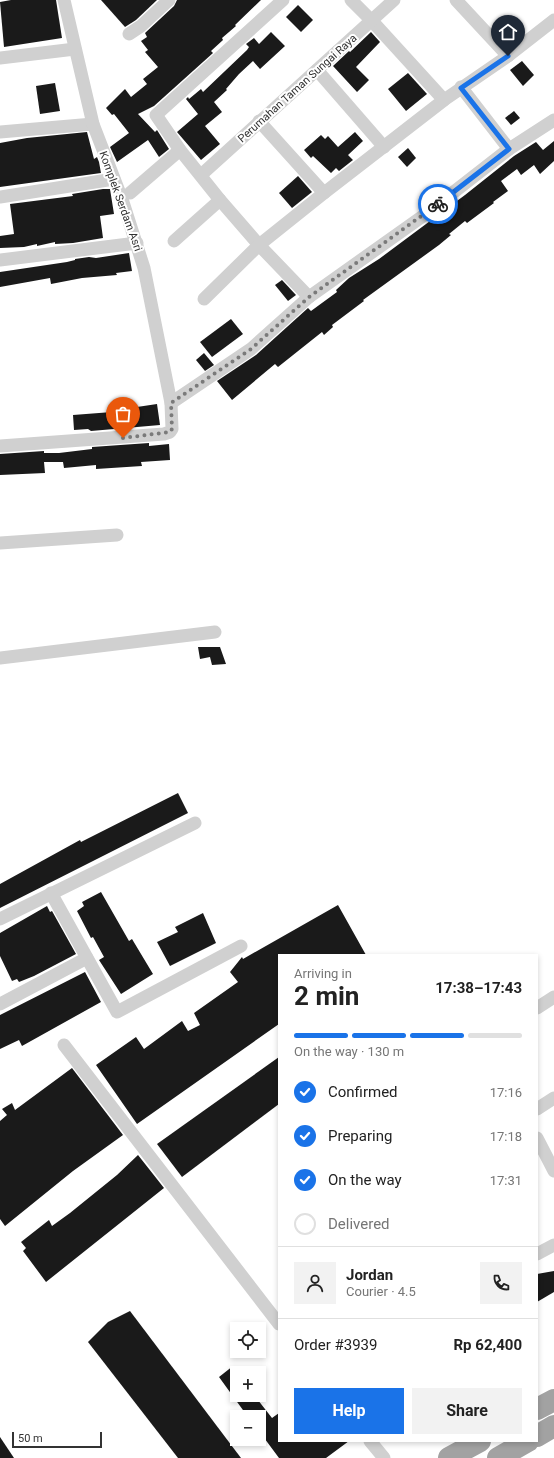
<!DOCTYPE html>
<html lang="en">
<head>
<meta charset="utf-8">
<style>
	body { margin:0; font-family:Roboto,sans-serif; background:#f2f2f2; color:#222; height:100vh; display:flex; flex-direction:column; font-size:15px; white-space:nowrap }
	* { box-sizing:border-box; margin:0 }
	p { font-size:13px; color:#767676 }
	.icon { flex:none; width:22px; height:22px; fill:none; stroke:currentColor; stroke-width:2; stroke-linecap:round; stroke-linejoin:round }
	.map { position:relative; flex:1; overflow:hidden }
	.details { position:absolute; left:278px; top:954px; width:260px; height:488px; display:flex; flex-direction:column; background:#fff; border-radius:0px; box-shadow:0 2px 6px #0003 }
	.details>* { flex:none }
	.tools { position:absolute; left:230px; top:1322px; display:grid; gap:8px }
	.tools a { display:grid; place-items:center; width:36px; height:36px; border-radius:0px; background:#fff; box-shadow:0 2px 6px #0003; font-size:20px }
	.scale { position:absolute; left:12px; bottom:10px; width:90px; box-sizing:border-box; padding-left:4px; border:2px solid #333; border-top:0; font-size:11px; line-height:14px; white-space:nowrap; color:#333; -webkit-text-stroke:3px #fff; paint-order:stroke }
	.pin { position:absolute; display:grid; place-items:center; width:34px; height:34px; color:#fff; margin:-41px -17px; border-radius:50% 50% 50% 0; rotate:-45deg; box-shadow:0 0 4px #0007 }
	.pin .icon { rotate:45deg }
	.courier { position:absolute; display:grid; place-items:center; width:40px; height:40px; margin:-20px; border:3px solid #1a73e8; border-radius:50%; background:#fff; color:#222; box-shadow:0 1px 5px #0007 }
	.headline em { font-style:normal; font-weight:700 }
	.headline div { display:flex; flex-direction:column-reverse }
	.headline { display:flex; align-items:center; justify-content:space-between; height:68px; padding:0 16px }
	h1 { font-size:26px; font-weight:700; line-height:30px }
	.bar { display:grid; grid-template-columns:repeat(4,1fr); gap:6px 4px; align-content:center; height:48px; padding:0 16px }
	.bar i { height:5px; border-radius:3px; background:#e0e0e0 }
	.bar .active { background:#1a73e8 }
	.bar p { grid-column:span 4 }
	.line { display:flex; align-items:center; gap:10px; padding:0 16px; border-top:1px solid #e0e0e0 }
	.line div { flex:1 }
	.round { display:grid; place-items:center; flex:none; width:42px; height:42px; border-radius:0px; background:#f2f2f2 }
	ol { padding:0 16px; list-style:none }
	li { display:flex; align-items:center; gap:12px; height:44px }
	li p { margin-inline-start:auto }
	li .icon { padding:4px; border-radius:50%; background:#1a73e8; color:#fff; stroke-width:4 }
	li:last-child { color:#767676 }
	li i { width:22px; height:22px; border:2px solid #e0e0e0; border-radius:50% }
	.action { display:flex; gap:8px; margin-top:auto; padding:8px 16px }
	.action a { flex:1; height:46px; border-radius:0px; background:#1a73e8; color:#fff; font-size:16px; font-weight:700; line-height:46px; text-align:center }
	.action a+a { background:#f2f2f2; color:#222 }
	.map>svg:first-child { display:block }
</style>
</head>
<body>
<div class="map">
<svg width="554" height="1458" viewBox="0 0 554 1458">
	<rect width="100%" height="100%" fill="#fff"/>
	<g fill="#1a1a1a">
		<path d="M11,0H56L62,38L4,47L0,2Z"/>
		<path d="M101,0H157L136,20L125,27Z"/>
		<path d="M177,0H261L235,25L236,26L222,38L223,40L211,51L213,53L154,106L138,114L155,132L157,130L169,149L159,157L148,140L117,162L110,147L129,133L114,114L112,115L106,108L125,89L131,97L147,84L143,79L158,67L145,52L148,50L141,41L147,37L145,33L174,6Z"/>
		<path d="M298,5L313,20L301,32L286,17Z"/>
		<path d="M271,32L285,46L260,69L253,61L239,74L226,89L227,90L214,102L222,112L205,126L220,144L201,160L177,132L198,114L186,99L188,97L189,99L201,89L203,92L247,50L249,47L246,44L254,38L259,44Z"/>
		<path d="M371,32L380,42L356,67L369,80L357,92L333,66L349,51L350,52Z"/>
		<path d="M522,61L534,75L523,86L510,70Z"/>
		<path d="M408,73L427,94L406,111L388,89Z"/>
		<path d="M55,83L60,111L40,114L36,86Z"/>
		<path d="M514,111L520,118L511,125L505,118Z"/>
		<path d="M87,132L94,159L97,157L99,162L101,173L0,187V143L27,138Z"/>
		<path d="M355,132L363,141L348,155L353,160L339,171L336,168L331,173L313,156L311,158L304,150L321,135L325,139L328,136L338,147Z"/>
		<path d="M554,141V161L540,174L534,165L521,175L517,169L501,181L508,191L493,202L494,203L467,223L465,221L449,234L451,235L439,245L363,300L364,301L332,325L333,327L324,335L322,332L278,367L275,364L232,400L217,381L256,355L308,308L311,311L337,292L336,290L349,278L379,259L465,195L514,156L536,142L543,150Z"/>
		<path d="M408,148L416,158L407,167L398,157Z"/>
		<path d="M298,176L312,192L292,208L279,193Z"/>
		<path d="M103,189H110L114,214L100,216L103,238L73,243L55,244V242L37,246V244L24,247L0,248V236L14,234L10,204L73,196L72,194Z"/>
		<path d="M129,253L132,271L116,273L117,275L82,278L51,284L50,278L0,287V272L67,262L75,260V259L89,257L96,258Z"/>
		<path d="M282,280L296,295L288,301L275,285Z"/>
		<path d="M231,319L243,334L212,357L200,342Z"/>
		<path d="M204,353L214,365L205,371L196,360Z"/>
		<path d="M157,404L160,425L91,431L88,429L74,430L73,415L138,410L137,407Z"/>
		<path d="M149,443V446L169,444L170,460L141,462L142,466L96,469V465L64,468L63,462H44L45,473L0,475V454L44,451V453H59L92,449V447Z"/>
		<path d="M198,647H220L226,664L212,665L210,657L200,659Z"/>
		<path d="M178,793L188,813L0,908V884L80,840L81,842Z"/>
		<path d="M101,892L129,941L132,939L153,974L121,994L99,960L104,957L93,937L91,938L77,911L84,906L82,902Z"/>
		<path d="M338,905L366,955H279V1024L137,1124L96,1065L136,1037L144,1049L182,1021L188,1031L200,1025L194,1013L238,982L230,972L242,957L243,959Z"/>
		<path d="M47,906L50,912L52,911L76,954L34,976L19,982L17,979L12,981L0,956V933Z"/>
		<path d="M203,913L216,943L170,966L157,942L178,932L175,927Z"/>
		<path d="M85,972L101,1002L22,1046L19,1040L0,1049V1015Z"/>
		<path d="M279,1057V1104L182,1177L157,1144Z"/>
		<path d="M72,1068L123,1135L73,1171L5,1226L0,1219V1121L7,1115L2,1109L12,1103L15,1110Z"/>
		<path d="M138,1155L164,1188L46,1282L23,1251L26,1248L21,1242L49,1220L52,1226L70,1213L117,1175Z"/>
		<path d="M554,1271V1292L537,1302V1274Z"/>
		<path d="M130,1311L241,1458H178L88,1342L108,1322Z"/>
		<path d="M233,1366L237,1372V1395H254L272,1418L279,1413V1441H349L326,1458H279L259,1431V1417H248L219,1377Z"/>
		<path d="M0,1437L14,1458H0Z"/>
	</g>
	<g fill="none" stroke-linecap="round" stroke-linejoin="round">
		<g stroke="#d0d0d0" stroke-width="13">
			<path d="M283,0L156,115L180,150L220,200L259,245L309,297"/>
			<path d="M351,0L372,21L444,100"/>
			<path d="M456,0L508,56"/>
			<path d="M129,34L141,26L169,0"/>
			<path d="M0,58L75,49"/>
			<path d="M317,70L384,147"/>
			<path d="M461,87L509,149"/>
			<path d="M259,121L324,193"/>
			<path d="M0,132L93,124"/>
			<path d="M201,175L394,0"/>
			<path d="M130,193L180,150"/>
			<path d="M0,197L114,179"/>
			<path d="M174,241L220,200"/>
			<path d="M0,260L137,243"/>
			<path d="M204,299L259,245L324,193L444,100L508,56L554,20"/>
			<path d="M171,403L251,349L309,297L423,216L509,149L554,120"/>
			<path d="M0,446L164,434L170,432L172,429L171,403L144,268L122,199L93,124L64,0"/>
			<path d="M0,543L117,535"/>
			<path d="M0,658L215,632"/>
			<path d="M51,893L117,1012L241,946"/>
			<path d="M0,919L195,823"/>
			<path d="M0,1004L87,958"/>
			<path d="M537,1008L554,997"/>
			<path d="M64,1045L279,1324"/>
			<path d="M537,1109L554,1098"/>
			<path d="M537,1138L554,1171"/>
			<path d="M537,1254L554,1245"/>
			<path d="M370,1441L384,1458"/>
		</g>
		<g stroke="#a2a2a2" stroke-width="22">
			<path d="M537,1409L554,1400"/>
			<path d="M537,1436L554,1426"/>
			<path d="M449,1458L480,1441"/>
			<path d="M498,1458L528,1441"/>
		</g>
	</g>
	<g fill="none" stroke-linecap="round" stroke-linejoin="round">
		<path stroke="#7a7a7a" stroke-width="4" stroke-dasharray="0 7.2" d="M123,438L170,432L172,429L171,403L251,349L309,297L438,204"/>
		<path stroke="#1a73e8" stroke-width="5" d="M438,204L509,149L461,88L508,56"/>
	</g>
	<g text-anchor="middle" stroke-width="4" stroke-linejoin="round" paint-order="stroke">
		<g font-size="11" fill="#333" stroke="#fff">
			<text transform="translate(297 88) rotate(-42)" y="4">Perumahan Taman Sungai Raya</text>
			<text transform="translate(121 201) rotate(70)" y="4">Komplek Serdam Asri</text>
		</g>
	</g>
</svg>
<div class="tools">
<a><svg class="icon" aria-label="locate" viewBox="0 0 24 24"><circle cx="12" cy="12" r="6"/><path d="M12 2v4M12 18v4M2 12h4M18 12h4"/></svg></a>
<a>+</a>
<a>−</a>
</div>
<div class="scale">50 m</div>
<div class="pin" style="left:123px;top:438px;background:#ea580c"><svg class="icon" aria-label="bag" viewBox="0 0 24 24"><path d="M5 8h14l-1 12H6zM9 8a3 3 0 0 1 6 0"/></svg></div>
<div class="pin" style="left:508px;top:56px;background:#1f2937"><svg class="icon" aria-label="home" viewBox="0 0 24 24"><path d="M3 11l9-7 9 7M6 9v11h12V9"/></svg></div>
<div class="courier" style="left:438px;top:204px"><svg class="icon" aria-label="bike" viewBox="0 0 24 24"><circle cx="6" cy="16" r="4"/><circle cx="18" cy="16" r="4"/><path d="M6 16l4-8h5l3 8M10 8l3 8H6M13 5h3"/></svg></div>
<section class="details">
<div class="headline"><div><h1>2 min</h1><p>Arriving in</p></div><em>17:38–17:43</em></div>
<div class="bar"><i class="active"></i><i class="active"></i><i class="active"></i><i></i><p>On the way · 130 m</p></div>
<ol>
<li><svg class="icon" aria-label="check" viewBox="0 0 24 24"><path d="M5 12l5 5 9-10"/></svg>Confirmed<p>17:16</p></li>
<li><svg class="icon" aria-label="check" viewBox="0 0 24 24"><path d="M5 12l5 5 9-10"/></svg>Preparing<p>17:18</p></li>
<li><svg class="icon" aria-label="check" viewBox="0 0 24 24"><path d="M5 12l5 5 9-10"/></svg>On the way<p>17:31</p></li>
<li><i></i>Delivered</li>
</ol>
<div class="line" style="height:72px"><a class="round"><svg class="icon" aria-label="person" viewBox="0 0 24 24"><circle cx="12" cy="8" r="4"/><path d="M4 21q1-7 8-7t8 7"/></svg></a><div><b>Jordan</b><p>Courier · 4.5</p></div><a class="round"><svg class="icon" aria-label="phone" viewBox="0 0 24 24"><path d="M5 4h4l2 5-3 2q2 4 5 5l2-3 5 2v4C11 20 4 13 5 4z"/></svg></a></div>
<div class="line" style="height:52px"><div>Order #3939</div><b>Rp 62,400</b></div>
<div class="action"><a>Help</a><a>Share</a></div>
</section>
</div>
</body>
</html>
